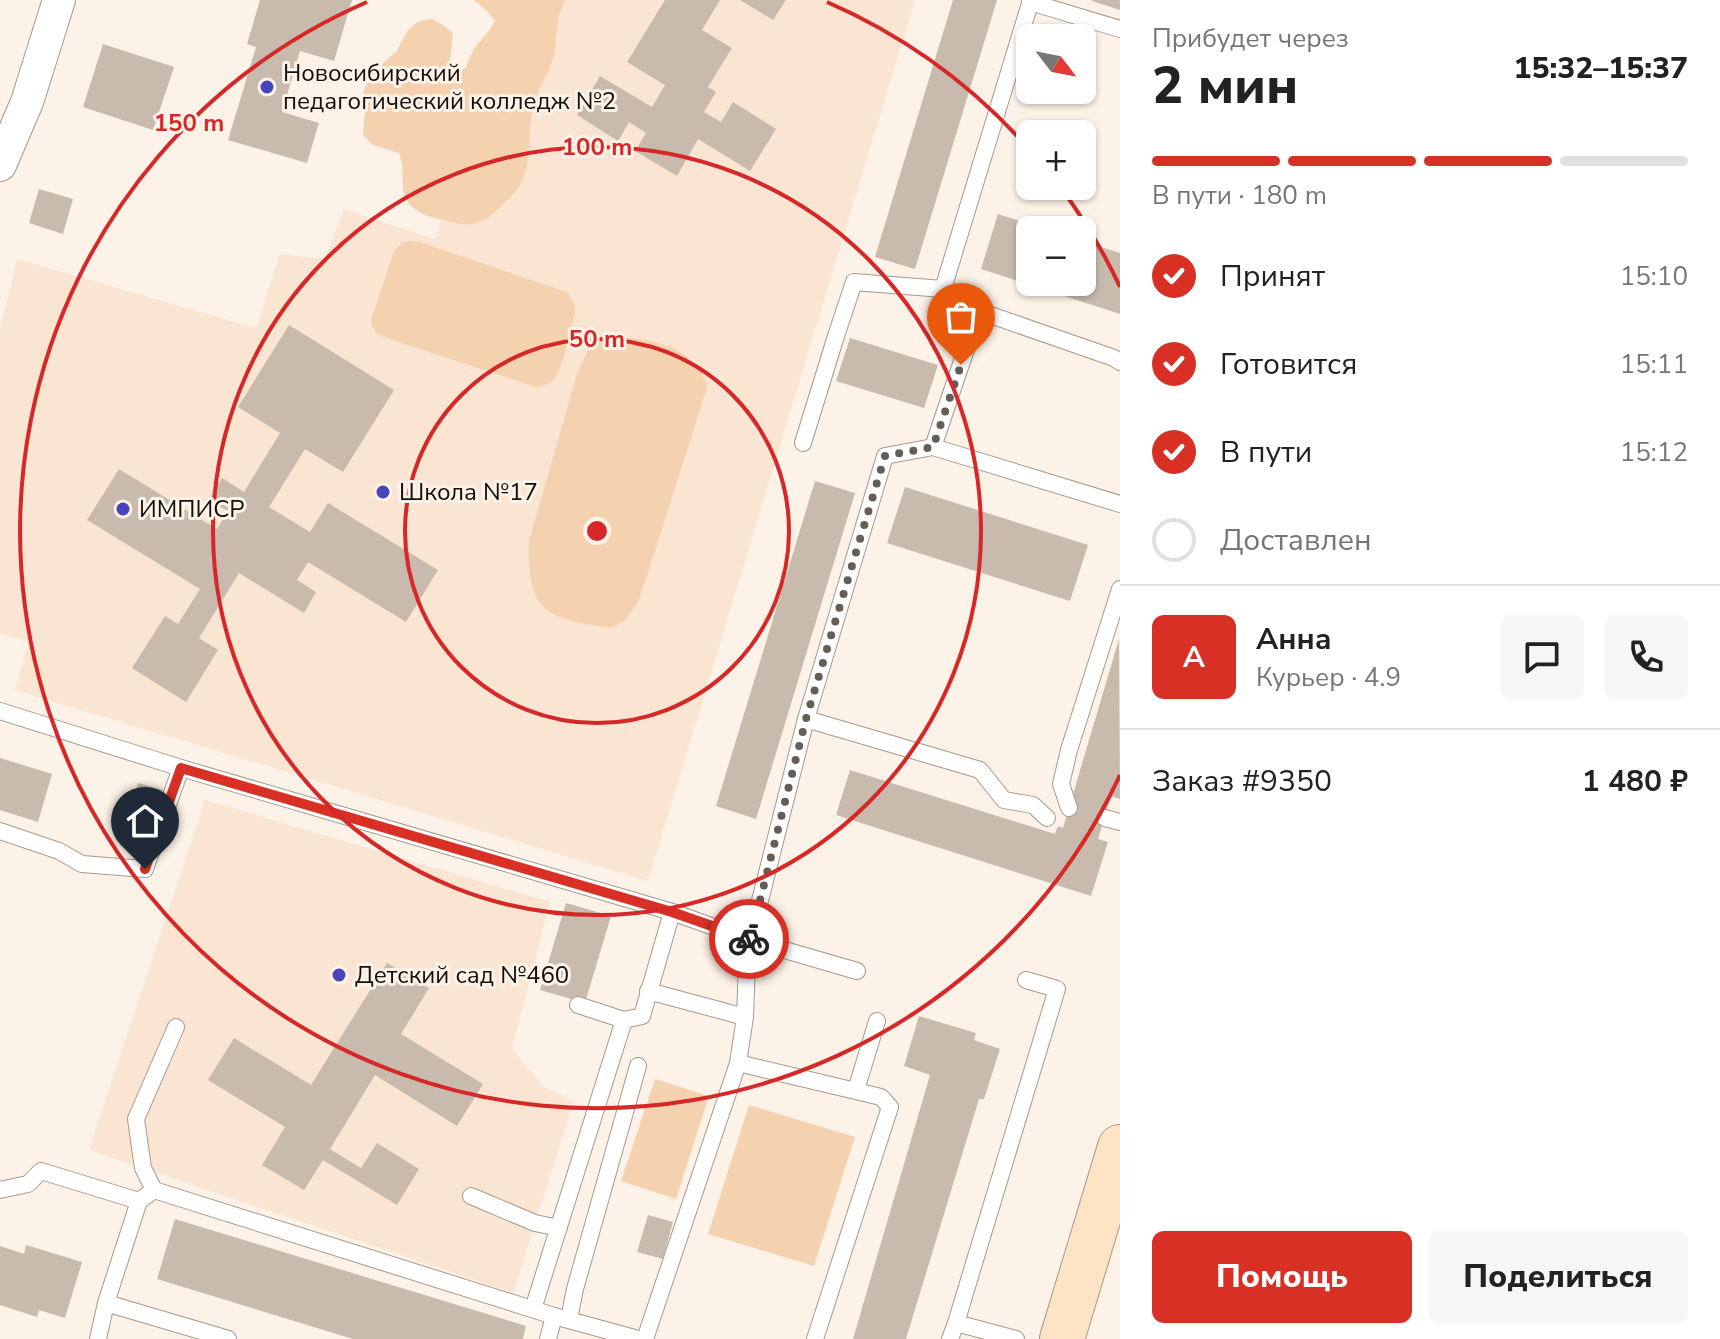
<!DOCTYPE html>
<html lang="ru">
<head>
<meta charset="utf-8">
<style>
	body { margin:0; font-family:"Nunito Sans",sans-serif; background:#f6f6f6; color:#222; height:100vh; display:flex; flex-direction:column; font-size:30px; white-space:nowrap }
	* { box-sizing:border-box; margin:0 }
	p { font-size:26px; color:#767676 }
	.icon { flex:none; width:44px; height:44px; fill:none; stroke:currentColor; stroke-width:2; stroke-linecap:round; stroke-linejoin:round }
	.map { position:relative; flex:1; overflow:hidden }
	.side { display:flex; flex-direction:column; background:#fff; width:600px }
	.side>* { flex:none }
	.needle { width:52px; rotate:122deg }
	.controls { position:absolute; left:1016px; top:24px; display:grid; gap:16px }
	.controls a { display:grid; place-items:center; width:80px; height:80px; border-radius:12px; background:#fff; box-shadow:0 2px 6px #0004; font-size:40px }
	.pin { position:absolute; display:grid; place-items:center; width:68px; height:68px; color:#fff; margin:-82px -34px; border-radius:50% 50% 50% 0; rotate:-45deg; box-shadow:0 0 8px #0007 }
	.pin .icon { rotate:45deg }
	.courier { position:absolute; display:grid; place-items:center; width:80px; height:80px; margin:-40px; border:6px solid #d93025; border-radius:50%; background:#fff; color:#222; box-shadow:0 2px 10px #0007 }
	.summary em { font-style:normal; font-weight:800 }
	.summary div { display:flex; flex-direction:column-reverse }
	.summary { display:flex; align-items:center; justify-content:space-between; height:136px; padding:0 32px }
	h1 { font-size:52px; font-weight:800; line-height:60px }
	.bar { display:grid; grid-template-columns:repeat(4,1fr); gap:12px 8px; align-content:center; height:96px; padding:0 32px }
	.bar i { height:10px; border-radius:6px; background:#e0e0e0 }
	.bar .active { background:#d93025 }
	.bar p { grid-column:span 4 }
	.line { display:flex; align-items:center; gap:20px; padding:0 32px; border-top:2px solid #e0e0e0 }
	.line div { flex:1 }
	.round { display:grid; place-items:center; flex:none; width:84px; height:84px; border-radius:12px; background:#f6f6f6 }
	ol { padding:0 32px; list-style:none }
	li { display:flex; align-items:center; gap:24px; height:88px }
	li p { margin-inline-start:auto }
	li .icon { padding:8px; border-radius:50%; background:#d93025; color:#fff; stroke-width:4 }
	li:last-child { color:#767676 }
	li i { width:44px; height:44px; border:4px solid #e0e0e0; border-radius:50% }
	.primary-button { display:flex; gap:16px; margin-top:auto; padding:16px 32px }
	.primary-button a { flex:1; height:92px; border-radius:12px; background:#d93025; color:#fff; font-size:32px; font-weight:800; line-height:92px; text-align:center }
	.primary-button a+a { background:#f6f6f6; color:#222 }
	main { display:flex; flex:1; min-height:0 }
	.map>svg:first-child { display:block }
</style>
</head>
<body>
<main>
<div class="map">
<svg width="1120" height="1339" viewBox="0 0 1120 1339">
	<rect width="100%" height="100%" fill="#fdf2e7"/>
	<g fill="#f9e5d2">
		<path d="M510,0H915L648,881L15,690L29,642L0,633V330L17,259L256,328L280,254L325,259L344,209L435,239Z"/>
		<path d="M205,800L550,902L512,1048L543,1087L574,1101L513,1293L89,1150Z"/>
	</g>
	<g fill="#f4d2af">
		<path d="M474,0H565C555,22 558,32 554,54C550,74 535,91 532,112C528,136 532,163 520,185C514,195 504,204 495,212C485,222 470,227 456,223C436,218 406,215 403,189C402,176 404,166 399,153L373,145L363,135L365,110L363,94L367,82L374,71L396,52L408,30L419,21L432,19L443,25L453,33L450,62L455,74L466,68C473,43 484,41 495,21L486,10Z"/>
		<path d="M410,241L420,242L566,292C573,299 576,304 575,314C571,329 563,369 554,379C550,384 542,386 536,387L381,336C375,332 372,328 371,320L394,251L403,242Z"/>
		<path d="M615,337C651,338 699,348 707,388L639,600L625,620L612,628C545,619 527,612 529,541L577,374L586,354L594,341Z"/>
		<path d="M655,1079L709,1096L676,1199L621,1181Z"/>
		<path d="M749,1105L855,1137L814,1266L708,1234Z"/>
	</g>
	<g fill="#c8bbad">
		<path d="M260,0H352L334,61L300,51L282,112L319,123L307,163L228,140L256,47L247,44Z"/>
		<path d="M665,0H720L702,30L732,48L708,87L716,92L704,112L721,122L733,102L776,129L750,171L698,139L677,176L635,151L646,133L629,122L618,141L577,115L600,76L652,107L665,85L627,62Z"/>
		<path d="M740,0H786L773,20Z"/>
		<path d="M953,0H997L915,269L875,257Z"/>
		<path d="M1120,0V10L1092,1V0Z"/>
		<path d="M103,44L174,67L153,130L83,107Z"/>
		<path d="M39,189L73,199L63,234L29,223Z"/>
		<path d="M998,214L1045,229L1030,230V282H1082V241L1120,253V314L981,269Z"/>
		<path d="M289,325L394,390L343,472L305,449L269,507L310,532L328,503L438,570L406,622L308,562L297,580L316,592L304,613L239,573L199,638L218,650L186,702L132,668L165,616L178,624L200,589L87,520L119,469L217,529L228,511L209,500L222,478L244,492L280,433L238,407Z"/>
		<path d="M850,338L938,365L924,408L836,381Z"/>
		<path d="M815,481L855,493L756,819L716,806Z"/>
		<path d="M905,487L1088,545L1070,601L887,543Z"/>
		<path d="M1119,639L1120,799L1111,796L1098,839L1108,842L1091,896L836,815L850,770L1055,834L1058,826L1063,828Z"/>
		<path d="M0,758L52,774L38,822L0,810Z"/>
		<path d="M138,783L163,790L149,833L125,825Z"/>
		<path d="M566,903L611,916L585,1003L540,990Z"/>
		<path d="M387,963L429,988L401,1034L483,1084L457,1126L375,1075L330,1149L361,1168L377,1143L419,1169L397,1205L323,1160L304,1190L262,1165L285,1127L208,1080L234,1038L311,1085Z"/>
		<path d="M919,1016L976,1033L974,1040L1000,1049L984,1099H979L906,1339H853L930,1075L904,1066Z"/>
		<path d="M648,1215L673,1222L663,1259L637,1252Z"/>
		<path d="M175,1219L526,1326L523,1339H353L157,1279Z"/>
		<path d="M26,1245L82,1262L65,1318L39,1310L37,1317L0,1305V1246L24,1254Z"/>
	</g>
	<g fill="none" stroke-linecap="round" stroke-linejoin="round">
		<g stroke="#a6998d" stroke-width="18">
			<g id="service">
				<path d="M1030,2L1120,29"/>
				<path d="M943,289L1031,0"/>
				<path d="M803,443L836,336L854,282L943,289L979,311L1114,358L1120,362"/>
				<path d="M933,447L979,311"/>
				<path d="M0,711L181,768L672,912L750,940L857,971"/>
				<path d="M806,719L980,770L1004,800L1033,805L1047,818"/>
				<path d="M1069,808L1061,784L1069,750L1120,589"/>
				<path d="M1105,818L1120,822"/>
				<path d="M0,831L59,851L82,864L145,869L181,768"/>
				<path d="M648,991L745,1017"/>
				<path d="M624,1020L642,1016L672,912"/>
				<path d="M738,1063L881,1097L890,1107L815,1339"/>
				<path d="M856,1090L877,1021"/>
				<path d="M0,1190L28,1184L41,1171L139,1201L106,1303"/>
				<path d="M154,1190L143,1168L136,1119L176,1027"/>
				<path d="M471,1196L535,1223L559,1228"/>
				<path d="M139,1201L154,1190L554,1316"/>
				<path d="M533,1309L624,1020L578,1005"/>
				<path d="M569,1319L575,1289L638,1066"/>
				<path d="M956,1323L1057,989L1026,980"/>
				<path d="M98,1339L106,1303L228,1339"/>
				<path d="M548,1339L554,1316L638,1339"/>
				<path d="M645,1339L738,1063L745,1017L747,963L750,940L806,719L885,456L933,447L1120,504"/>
				<path d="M950,1339L956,1323L1016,1339"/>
			</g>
		</g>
		<g stroke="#a6998d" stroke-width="34">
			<path id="minor" d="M0,165L27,102L59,0"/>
		</g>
		<g stroke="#a6998d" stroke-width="46">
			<path id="secondary" d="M1062,1339L1120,1147"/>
		</g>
		<use href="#service" stroke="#fff" stroke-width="16"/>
		<use href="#minor" stroke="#fff" stroke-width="32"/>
		<use href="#secondary" stroke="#fce3c4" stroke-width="44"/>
	</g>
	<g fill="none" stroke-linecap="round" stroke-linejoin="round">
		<path stroke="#655e57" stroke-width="8" stroke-dasharray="0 14.4" d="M749,939L750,940L806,719L885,456L933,447L961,365"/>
		<path stroke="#d93025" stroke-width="10" d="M145,869L181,768L672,912L749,939"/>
	</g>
	<g fill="none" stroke="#d62828" stroke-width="4">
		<circle cx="597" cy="531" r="192"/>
		<circle cx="597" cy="531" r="384"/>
		<path d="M1120 775A577 577 0 1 1 367 2M827 2A577 577 0 0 1 1029 149M1061 188A577 577 0 0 1 1120 287"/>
	</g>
	<g fill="#4845bb" stroke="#fdf2e7" stroke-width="3">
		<circle cx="267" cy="87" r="8"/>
		<circle cx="383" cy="492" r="8"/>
		<circle cx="123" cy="509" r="8"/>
		<circle cx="339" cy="975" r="8"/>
	</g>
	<g text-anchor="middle" stroke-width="6" stroke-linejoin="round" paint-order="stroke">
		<g font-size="24" fill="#130f0a" stroke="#fdf2e7" text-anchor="start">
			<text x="283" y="81">Новосибирский<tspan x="283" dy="28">педагогический колледж №2</tspan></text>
			<text x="399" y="500">Школа №17</text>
			<text x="139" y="517">ИМПИСР</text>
			<text x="355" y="983">Детский сад №460</text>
		</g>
	</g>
	<circle cx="597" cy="531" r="12" fill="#d62828" stroke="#fdf2e7" stroke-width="4"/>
	<g font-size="24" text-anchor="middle" font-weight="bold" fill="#d62828" stroke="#fdf2e7" stroke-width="6" stroke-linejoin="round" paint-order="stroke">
		<text x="189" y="131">150 m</text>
		<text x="597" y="155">100 m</text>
		<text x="597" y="347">50 m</text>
	</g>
</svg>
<div class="controls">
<a><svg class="needle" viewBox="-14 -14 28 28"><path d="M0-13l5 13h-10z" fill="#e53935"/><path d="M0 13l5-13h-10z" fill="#767676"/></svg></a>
<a>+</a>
<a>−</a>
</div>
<div class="pin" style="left:961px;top:365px;background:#ea580c"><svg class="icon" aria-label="bag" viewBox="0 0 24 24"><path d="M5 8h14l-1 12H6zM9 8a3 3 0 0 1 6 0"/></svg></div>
<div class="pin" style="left:145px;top:869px;background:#1f2937"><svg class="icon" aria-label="home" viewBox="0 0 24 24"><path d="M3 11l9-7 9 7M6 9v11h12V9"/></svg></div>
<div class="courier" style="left:749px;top:939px"><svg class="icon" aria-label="bike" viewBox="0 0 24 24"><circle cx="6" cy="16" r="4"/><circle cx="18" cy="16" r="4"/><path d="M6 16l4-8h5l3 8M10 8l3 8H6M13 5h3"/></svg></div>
</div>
<section class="side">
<div class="summary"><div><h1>2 мин</h1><p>Прибудет через</p></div><em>15:32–15:37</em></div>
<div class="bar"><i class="active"></i><i class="active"></i><i class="active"></i><i></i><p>В пути · 180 m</p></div>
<ol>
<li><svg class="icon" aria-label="check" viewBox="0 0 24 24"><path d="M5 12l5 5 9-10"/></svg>Принят<p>15:10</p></li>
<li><svg class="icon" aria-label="check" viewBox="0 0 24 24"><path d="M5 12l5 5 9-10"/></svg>Готовится<p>15:11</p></li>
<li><svg class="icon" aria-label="check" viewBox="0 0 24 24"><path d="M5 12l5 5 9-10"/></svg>В пути<p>15:12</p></li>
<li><i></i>Доставлен</li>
</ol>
<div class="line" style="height:144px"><b class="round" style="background:#d93025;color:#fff">А</b><div><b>Анна</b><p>Курьер · 4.9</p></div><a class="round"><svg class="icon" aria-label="chat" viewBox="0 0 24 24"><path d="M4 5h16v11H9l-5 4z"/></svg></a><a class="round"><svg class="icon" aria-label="phone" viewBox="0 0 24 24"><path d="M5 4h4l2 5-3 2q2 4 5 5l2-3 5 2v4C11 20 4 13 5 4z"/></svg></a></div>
<div class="line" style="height:104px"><div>Заказ #9350</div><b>1 480 ₽</b></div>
<div class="primary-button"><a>Помощь</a><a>Поделиться</a></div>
</section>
</main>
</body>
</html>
